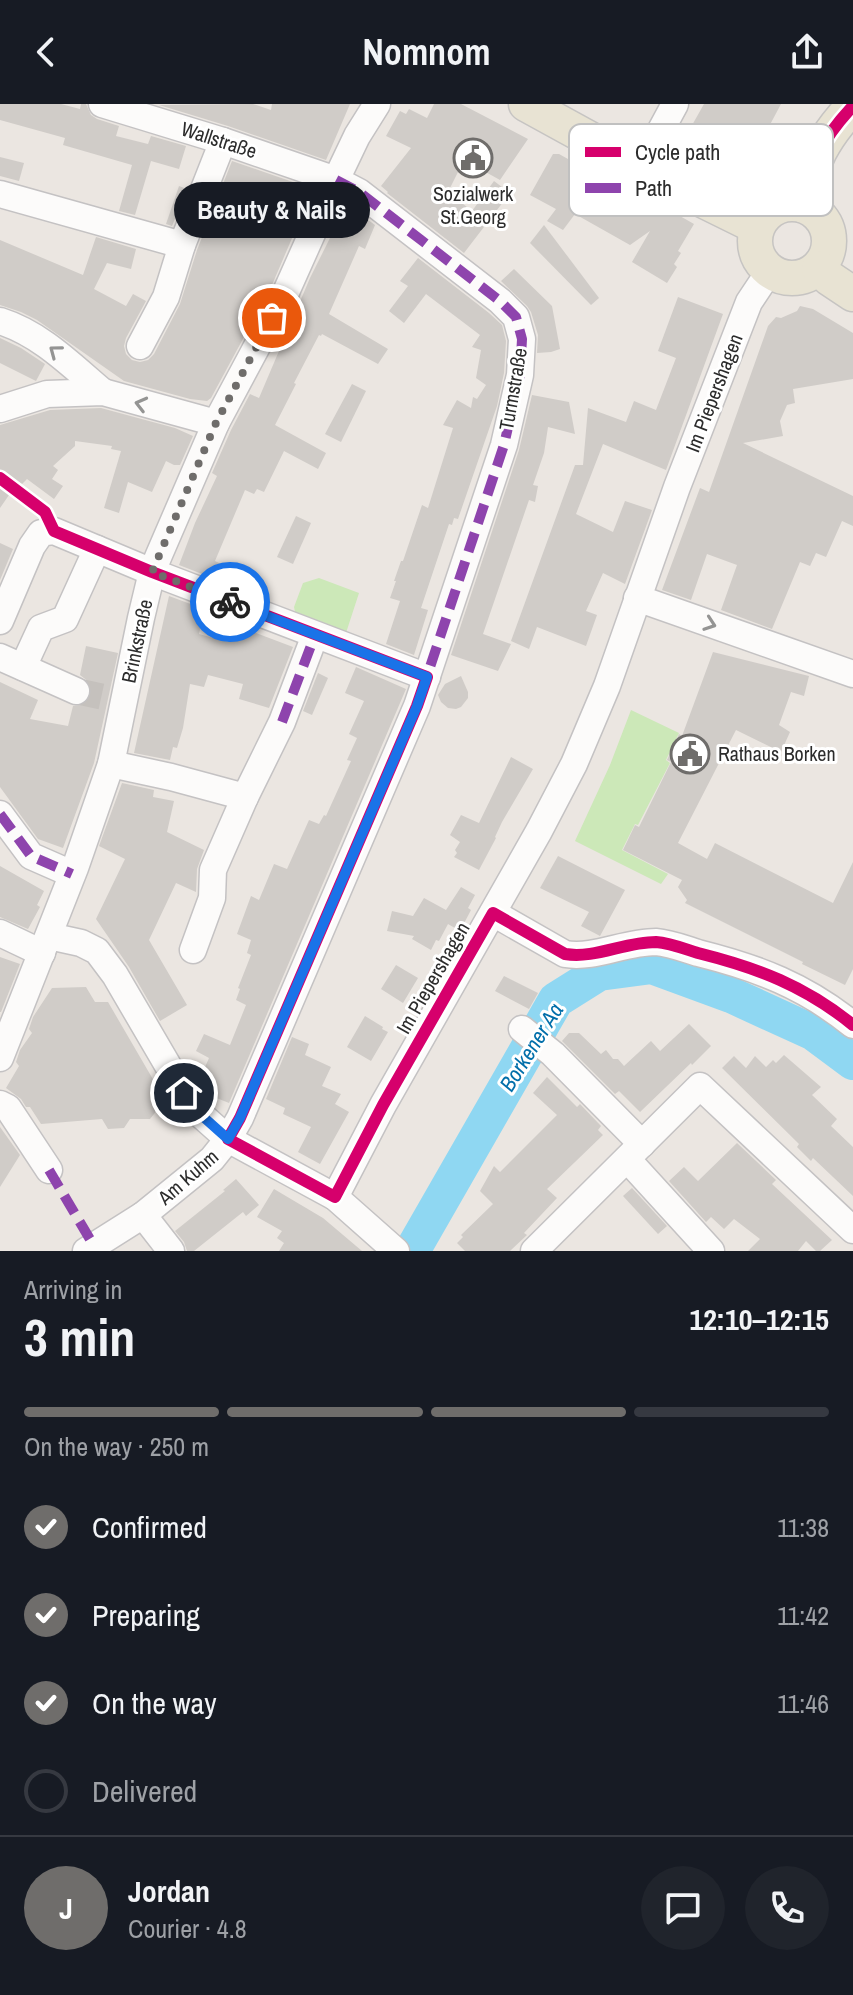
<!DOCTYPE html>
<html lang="en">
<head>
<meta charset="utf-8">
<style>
	body { margin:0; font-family:"Archivo Narrow",sans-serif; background:#20242c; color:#f1f3f6; height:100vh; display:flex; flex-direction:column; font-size:30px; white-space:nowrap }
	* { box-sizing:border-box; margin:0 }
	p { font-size:26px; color:#9ea1a6 }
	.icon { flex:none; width:44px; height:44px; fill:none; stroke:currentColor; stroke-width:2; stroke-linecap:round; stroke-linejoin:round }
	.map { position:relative; height:1147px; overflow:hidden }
	.drawer { display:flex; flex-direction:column; background:#171b24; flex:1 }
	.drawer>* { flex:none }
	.pin { position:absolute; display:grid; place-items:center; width:68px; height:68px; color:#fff; margin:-34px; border:4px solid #fff; border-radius:50%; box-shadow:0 2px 8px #0007 }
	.courier { position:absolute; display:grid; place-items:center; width:80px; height:80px; margin:-40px; border:6px solid #1a73e8; border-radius:50%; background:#fff; color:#222; box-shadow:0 2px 10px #0007 }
	.bubble { position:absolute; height:56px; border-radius:28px; background:#171b24; box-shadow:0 4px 12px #0003; font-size:26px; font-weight:700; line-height:56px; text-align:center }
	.headline em { font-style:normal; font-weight:700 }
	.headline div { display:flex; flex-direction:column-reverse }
	.headline { display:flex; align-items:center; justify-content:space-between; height:136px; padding:0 24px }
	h1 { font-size:52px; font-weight:700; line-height:60px }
	.bar { display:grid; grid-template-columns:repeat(4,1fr); gap:12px 8px; align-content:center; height:96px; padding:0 24px }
	.bar i { height:10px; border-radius:6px; background:#363941 }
	.bar .selected { background:#6f6d6b }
	.bar p { grid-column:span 4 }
	.line { display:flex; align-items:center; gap:20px; padding:0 24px; border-top:2px solid #363941 }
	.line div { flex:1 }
	.round { display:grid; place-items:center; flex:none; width:84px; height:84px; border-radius:42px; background:#20242c }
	ol { padding:0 24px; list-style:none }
	li { display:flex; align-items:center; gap:24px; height:88px }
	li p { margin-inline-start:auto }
	li .icon { padding:8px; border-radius:50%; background:#6f6d6b; color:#fff; stroke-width:4 }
	li:last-child { color:#9ea1a6 }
	li i { width:44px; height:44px; border:4px solid #363941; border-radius:50% }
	header { display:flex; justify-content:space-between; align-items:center; height:104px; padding:0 24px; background:#171b24; font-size:36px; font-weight:700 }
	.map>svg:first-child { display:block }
</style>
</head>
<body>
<header><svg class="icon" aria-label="back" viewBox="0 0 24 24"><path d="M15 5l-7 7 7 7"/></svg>Nomnom<svg class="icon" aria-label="share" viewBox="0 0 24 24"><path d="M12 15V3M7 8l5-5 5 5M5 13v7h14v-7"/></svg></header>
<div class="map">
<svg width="853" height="1147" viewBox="0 0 853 1147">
	<rect width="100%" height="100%" fill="#ebe6e1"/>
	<g fill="#cce8b8">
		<path d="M319,474L359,489L345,532L325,525L323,519L314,515L308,518L296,513L294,503L303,479Z"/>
		<path d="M631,606L679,629L666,656L670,659L638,721L635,720L622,746L668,770L661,780L575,737L610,661Z"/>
	</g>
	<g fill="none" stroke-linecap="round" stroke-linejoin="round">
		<path stroke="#8fd7f2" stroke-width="36" d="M412,1147L556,896L599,869L652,862L731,891L814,929L853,958"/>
	</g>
	<g fill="#d0ccc8">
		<path d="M0,0H61L80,5L81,0H86L91,11L97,15L119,22L116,32L148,40L151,32L186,42L179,65L151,57L135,111L119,107L132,61L63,41L65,34L0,16Z"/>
		<path d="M253,0L271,6L272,0H350L326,56L228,22L159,1Z"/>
		<path d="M434,0H461L528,35L500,76L464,56L448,88L472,107L494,77L510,89L464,149L387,89L388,88L381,82L411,44L386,32L400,7L406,10L409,5L427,14Z"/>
		<path d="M704,0H781L747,64L691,34L695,25L691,23Z"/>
		<path d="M553,50H559L647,99L650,95L694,120L678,147L681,149L674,160L677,163L667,179L632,158L650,127L630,141L575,110L563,126L547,117L556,105L530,91Z"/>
		<path d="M0,53L24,59L19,77L0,72Z"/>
		<path d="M232,57L313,85L272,181L211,294L207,297L190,295L124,277L37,216L21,208L0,201V136L83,171L96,133L136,145L131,165L107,159L94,185L126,202L133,190L146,197L126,234L124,242L126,250L132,256L140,258L148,256L154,250L180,200L197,146Z"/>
		<path d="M179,82L187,85L172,122L166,120Z"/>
		<path d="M348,101L375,121L365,145L359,142L329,210L388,245L378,260L322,230L321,232L319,231L294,279L296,280L275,321L326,349L318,365L284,347L264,388L257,385L254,390L245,386L215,457L221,460L215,475L179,461L195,419L217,372L212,369L231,326L250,290L259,294L310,174L337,120L339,121Z"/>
		<path d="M544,121L599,194L591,201L530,139Z"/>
		<path d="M418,154L489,209L502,221L506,237L504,269L497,302L458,415L454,414L452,421L449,420L421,504L428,506L414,551L386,540L400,497L390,494L396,477H394L401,457H403L422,401L428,404L453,324L443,321L457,296L471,304L473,293L477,295L486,281L476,274L481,246L472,243L480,231L426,190L404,219L389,207L408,182L400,177Z"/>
		<path d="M514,165L552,202L560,245L551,248L537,249L538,231L531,208L527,202L501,177Z"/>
		<path d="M678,193L723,210L666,366L603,340L576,410L613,428L625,397L652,406L625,480L603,469L586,507L597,511L586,542L537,523L529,545L511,537L575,361H583L588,304L626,318L634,297L656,306L676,254L658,247Z"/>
		<path d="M800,202L813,205L853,229V275L793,285L795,299L787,301L780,317L783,332L743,339L853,392V422L842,417L826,453L816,449L810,462L800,458L772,525L721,506L737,461L707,450L691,496L662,486L700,384L709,388L768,222L776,213L781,214L797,207Z"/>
		<path d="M0,234L21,244L45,260L36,277L0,259Z"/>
		<path d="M352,280L366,287L341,338L325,330Z"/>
		<path d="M532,291L569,298L575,330L548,323L544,349L533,381L538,382L535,398L529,396L483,530L511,540L498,567L451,551L519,346Z"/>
		<path d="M101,304L175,324L193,332L180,361H174L166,357L152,388L128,378L119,409L104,404L121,347L111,345L112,342L75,337V342L53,362L58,366L52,375L63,382L54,395L27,375L22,380L18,378L0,404V321L50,306Z"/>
		<path d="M296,412L311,419L293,460L277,453Z"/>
		<path d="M0,439L13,445L0,476Z"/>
		<path d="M169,492L204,505L199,530L228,538L235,521L293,543L269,604L239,595L243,580L208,571L204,583L190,580L183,624L177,644L173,643L170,656L134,649Z"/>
		<path d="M86,542L118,549L94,659L63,744L38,735L0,683V578L38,596L30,615L68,622L73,602L85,600L91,593L92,586L89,578L80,571Z"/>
		<path d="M713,548L809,572L804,592L791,588L779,621L790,628L781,648L736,626L678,739L707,755L715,739L833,799L853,758V865L845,881L802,860L803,858L685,799L687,796L678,783L682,776L623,746L635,721L639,723L671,658L667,656L679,630L682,632Z"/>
		<path d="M356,563L406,585L229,999L209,991L211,985L198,979L209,954L196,947L204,930L230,941L246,901L236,896L240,885L238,884L251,851L247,849L251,836L237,830L251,792L259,796L274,760L287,765L309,716L319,720L324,711L326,712L351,657L347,656L357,634L349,630L364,597L345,589Z"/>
		<path d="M318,569L328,574L312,611L303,607Z"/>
		<path d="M461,572L468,588V594L461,603L456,605L448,604L441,598L438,591L445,580Z"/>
		<path d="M511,653L533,665L502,718L495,733L496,734L479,766L454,753L457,749L455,746L460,738L450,731L461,711L479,719Z"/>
		<path d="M122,679L154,686L153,693L174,697L167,728L204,746L197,765L196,788L176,779L149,836L187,901L160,917L129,863L96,815L125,755L99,742Z"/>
		<path d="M558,752L625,786L600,832L581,822L589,808L540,784Z"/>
		<path d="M0,762L44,787L37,801L40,803L28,825L0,813Z"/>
		<path d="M461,783L475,791L468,804L471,806L460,827L448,820L439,837L436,836L431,846L412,835L414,832L387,827L392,807L413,812L424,794L446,806Z"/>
		<path d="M0,853L20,860L1,908H0Z"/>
		<path d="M396,861L418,874L403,899L381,885Z"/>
		<path d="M504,872L538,889L529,905L495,887Z"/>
		<path d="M86,883L95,898H108L165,996L150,1015H130L124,1024L108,1025L102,1015L41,1020L30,1003H26L21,995L6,984L19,962L16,958L20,946L32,929L29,925L33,913L52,884Z"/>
		<path d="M365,912L383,923L382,925L388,928L371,957L347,943Z"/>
		<path d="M689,920L711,942L692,961L691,959L640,1008L619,987L615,990L562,937L569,929H579L601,950L606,946L613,955H618L624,962L651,937L660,947Z"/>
		<path d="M292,933L309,940L305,951L331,963L322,982L341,990L335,1000L349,1008L320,1060L298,1048L311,1023L283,1010L285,1004L266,995Z"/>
		<path d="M784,951L821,983L812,991L837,1015L831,1022L853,1043V1092L813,1054L811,1057L797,1043L799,1040L722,964L734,952L746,964L755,952L766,963L773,956L776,959Z"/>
		<path d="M547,973L577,1003L580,1000L601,1022L598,1026L603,1031L547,1085L557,1094L524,1129L527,1131L510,1147H465L457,1139L463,1133L461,1131L493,1100L480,1087L494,1062L500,1068L557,1011L533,989Z"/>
		<path d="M0,1023L20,1051L0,1083Z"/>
		<path d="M737,1039L776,1076L772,1080L832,1136L820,1147H816L806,1137L798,1147H748L760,1135L734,1115L724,1125L711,1113L706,1118L669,1077L684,1063L698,1077Z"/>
		<path d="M236,1075L259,1101L246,1112L243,1108L194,1147H187L184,1138L175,1127L225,1087L223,1086Z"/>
		<path d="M632,1084L667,1122L658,1130L623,1092Z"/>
		<path d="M274,1085L323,1114L362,1147H279L284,1139L277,1134L282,1127L257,1113Z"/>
	</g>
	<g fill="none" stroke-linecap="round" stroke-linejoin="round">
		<path stroke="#c5c1bd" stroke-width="26" stroke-dasharray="26 13" stroke-linecap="butt" d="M76,587L108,594"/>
		<g stroke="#c4c2c3" stroke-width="29">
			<g id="minor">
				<path d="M641,63L675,0"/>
				<path d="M0,90L182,141"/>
				<path d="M0,217C41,230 71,261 103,288"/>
				<path d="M140,242L166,193L182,141L223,37"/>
				<path d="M0,305L47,290L103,288L216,319"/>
				<path d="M637,494L853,570"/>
				<path d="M0,517L32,442L41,429L54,427L152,468L427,573"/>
				<path d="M0,553L76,587"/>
				<path d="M23,563L41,524L65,515L97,445"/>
				<path d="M111,660L171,673L245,693"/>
				<path d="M0,710L31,752L72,770"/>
				<path d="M493,809L565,850C595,855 624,838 656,838C670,839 685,845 698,849C758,864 805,882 853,921"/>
				<path d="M0,829L42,849"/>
				<path d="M49,832L81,839L97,847L115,871L184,989L200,1010L228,1035L335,1093L396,1147"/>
				<path d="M193,846L212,794L213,766L245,693L282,618L315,531"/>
				<path d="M522,925L553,950L642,1040"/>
				<path d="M0,954L75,764L111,660L141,514L152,468L159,451L216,319L286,188L336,76L357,32L377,0"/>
				<path d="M0,1000L8,1004L49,1066"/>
				<path d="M627,1055L711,1147"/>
				<path d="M335,1093L383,1001L539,727L574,660L607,582L677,383L749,198L769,168"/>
				<path d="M143,1111L171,1147"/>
				<path d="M86,1147L143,1111L212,1055L228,1035L240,1014L417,602L504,341L520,271L522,235L516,213L500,197L359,88L336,76L223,37L102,0"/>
				<path d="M534,1147L700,982L853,1126"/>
			</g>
		</g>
		<g stroke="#c6c4c2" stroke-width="37">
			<g id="major">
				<path d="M526,0L690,90L757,123"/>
				<circle cx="792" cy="137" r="37"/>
				<path d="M802,101C811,58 823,34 853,2"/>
				<path d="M819,164L829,174L853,190"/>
			</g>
		</g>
		<use href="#minor" stroke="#fcfbfa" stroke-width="26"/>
		<use href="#major" stroke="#e8e3d3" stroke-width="34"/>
		<g stroke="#8e44ad" stroke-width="10" stroke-dasharray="20 10" stroke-linecap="butt">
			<path d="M336,76L359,88L500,197L516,213L522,235L520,271L504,341L425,578"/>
			<path d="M282,618L315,531"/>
			<path d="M0,710L31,752L72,770"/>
			<path d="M49,1066L94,1142"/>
		</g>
		<g stroke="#fff" stroke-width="17">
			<g id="cycleway">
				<path d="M802,101C811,58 823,34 853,2"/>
				<path d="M0,374L45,408L54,427L152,468L427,573L417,602L240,1014L228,1035L335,1093L383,1001L493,809L565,850C595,855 624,838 656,838C670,839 685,845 698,849C758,864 805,882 853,921"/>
			</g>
		</g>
		<use href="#cycleway" stroke="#d6006c" stroke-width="12"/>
	</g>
	<defs><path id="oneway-chevron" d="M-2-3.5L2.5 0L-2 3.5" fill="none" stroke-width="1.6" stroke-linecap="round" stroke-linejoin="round" transform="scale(2)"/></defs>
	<g stroke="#949493">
		<use href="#oneway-chevron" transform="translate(55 247) rotate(-143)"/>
		<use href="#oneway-chevron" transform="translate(141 300) rotate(-166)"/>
		<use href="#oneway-chevron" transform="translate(710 520) rotate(19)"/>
	</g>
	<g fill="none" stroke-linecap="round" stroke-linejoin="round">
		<path stroke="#6f6d6b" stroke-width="8" stroke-dasharray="0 14.4" d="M230,498L152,468L216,319L272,214"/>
		<path stroke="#1a73e8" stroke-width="10" d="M184,989L200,1010L228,1035L240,1014L417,602L427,573L230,498"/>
	</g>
	<defs>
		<g id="civic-ring" transform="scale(2)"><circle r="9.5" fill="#fff" stroke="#6f6d6b" stroke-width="1.5"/><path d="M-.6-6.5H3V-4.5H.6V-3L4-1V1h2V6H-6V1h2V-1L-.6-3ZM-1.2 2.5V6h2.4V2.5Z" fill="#6f6d6b"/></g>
	</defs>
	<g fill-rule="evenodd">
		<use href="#civic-ring" x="473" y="54"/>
		<use href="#civic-ring" x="690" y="650"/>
	</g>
	<g text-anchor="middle" stroke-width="6" stroke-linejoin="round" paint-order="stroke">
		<g font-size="20" fill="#2c2c2c" stroke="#fff">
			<text transform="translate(219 36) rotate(18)" y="7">Wallstraße</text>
			<text transform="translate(513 285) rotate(-80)" y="7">Turmstraße</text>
			<text transform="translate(714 289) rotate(-69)" y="7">Im Piepershagen</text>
			<text transform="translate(137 537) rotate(-78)" y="7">Brinkstraße</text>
			<text transform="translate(433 874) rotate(-60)" y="7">Im Piepershagen</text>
			<text transform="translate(188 1073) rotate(-41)" y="7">Am Kuhm</text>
		</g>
		<g font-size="20" fill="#2c2c2c" stroke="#fff">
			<text x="473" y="97">Sozialwerk<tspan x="473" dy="23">St.Georg</tspan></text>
			<text x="718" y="657" text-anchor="start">Rathaus Borken</text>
		</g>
		<g font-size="22" font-style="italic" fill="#026faa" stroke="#fff">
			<text transform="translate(531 943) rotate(-58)" y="8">Borkener Aa</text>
		</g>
	</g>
	<rect x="569" y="20" width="264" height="92" rx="12" fill="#fff" stroke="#c0c0c0" stroke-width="2"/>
	<rect x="585" y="43" width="36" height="10" fill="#d6006c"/>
	<rect x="585" y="79" width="36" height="10" fill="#8e44ad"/>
	<g font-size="22" fill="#2c2c2c">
		<text x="635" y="56">Cycle path</text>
		<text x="635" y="92">Path</text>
	</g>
</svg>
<div class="pin" style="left:272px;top:214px;background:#ea580c"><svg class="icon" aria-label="bag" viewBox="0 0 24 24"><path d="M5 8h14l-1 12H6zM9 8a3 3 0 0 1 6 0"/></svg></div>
<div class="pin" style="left:184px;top:989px;background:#1f2937"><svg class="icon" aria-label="home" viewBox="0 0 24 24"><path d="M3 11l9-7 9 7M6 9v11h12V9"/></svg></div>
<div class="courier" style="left:230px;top:498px"><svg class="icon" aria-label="bike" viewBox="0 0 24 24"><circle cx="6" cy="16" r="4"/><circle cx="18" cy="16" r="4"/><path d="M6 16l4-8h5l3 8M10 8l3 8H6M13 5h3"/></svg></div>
<div class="bubble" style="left:174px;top:78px;width:196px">Beauty &amp; Nails</div>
</div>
<section class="drawer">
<div class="headline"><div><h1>3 min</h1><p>Arriving in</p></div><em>12:10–12:15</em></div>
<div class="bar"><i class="selected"></i><i class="selected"></i><i class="selected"></i><i></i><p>On the way · 250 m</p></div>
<ol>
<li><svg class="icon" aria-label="check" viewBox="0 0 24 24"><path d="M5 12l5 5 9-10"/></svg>Confirmed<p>11:38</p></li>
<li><svg class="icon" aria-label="check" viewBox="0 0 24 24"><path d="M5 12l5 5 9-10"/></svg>Preparing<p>11:42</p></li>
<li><svg class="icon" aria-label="check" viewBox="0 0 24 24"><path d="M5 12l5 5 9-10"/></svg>On the way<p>11:46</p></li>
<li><i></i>Delivered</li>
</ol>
<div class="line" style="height:144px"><b class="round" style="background:#6f6d6b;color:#fff">J</b><div><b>Jordan</b><p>Courier · 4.8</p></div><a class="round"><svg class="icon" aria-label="chat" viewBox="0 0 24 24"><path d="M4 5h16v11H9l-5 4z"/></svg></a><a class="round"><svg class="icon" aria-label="phone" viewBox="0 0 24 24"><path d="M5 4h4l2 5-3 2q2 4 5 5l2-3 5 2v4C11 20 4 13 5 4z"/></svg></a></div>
</section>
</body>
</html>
